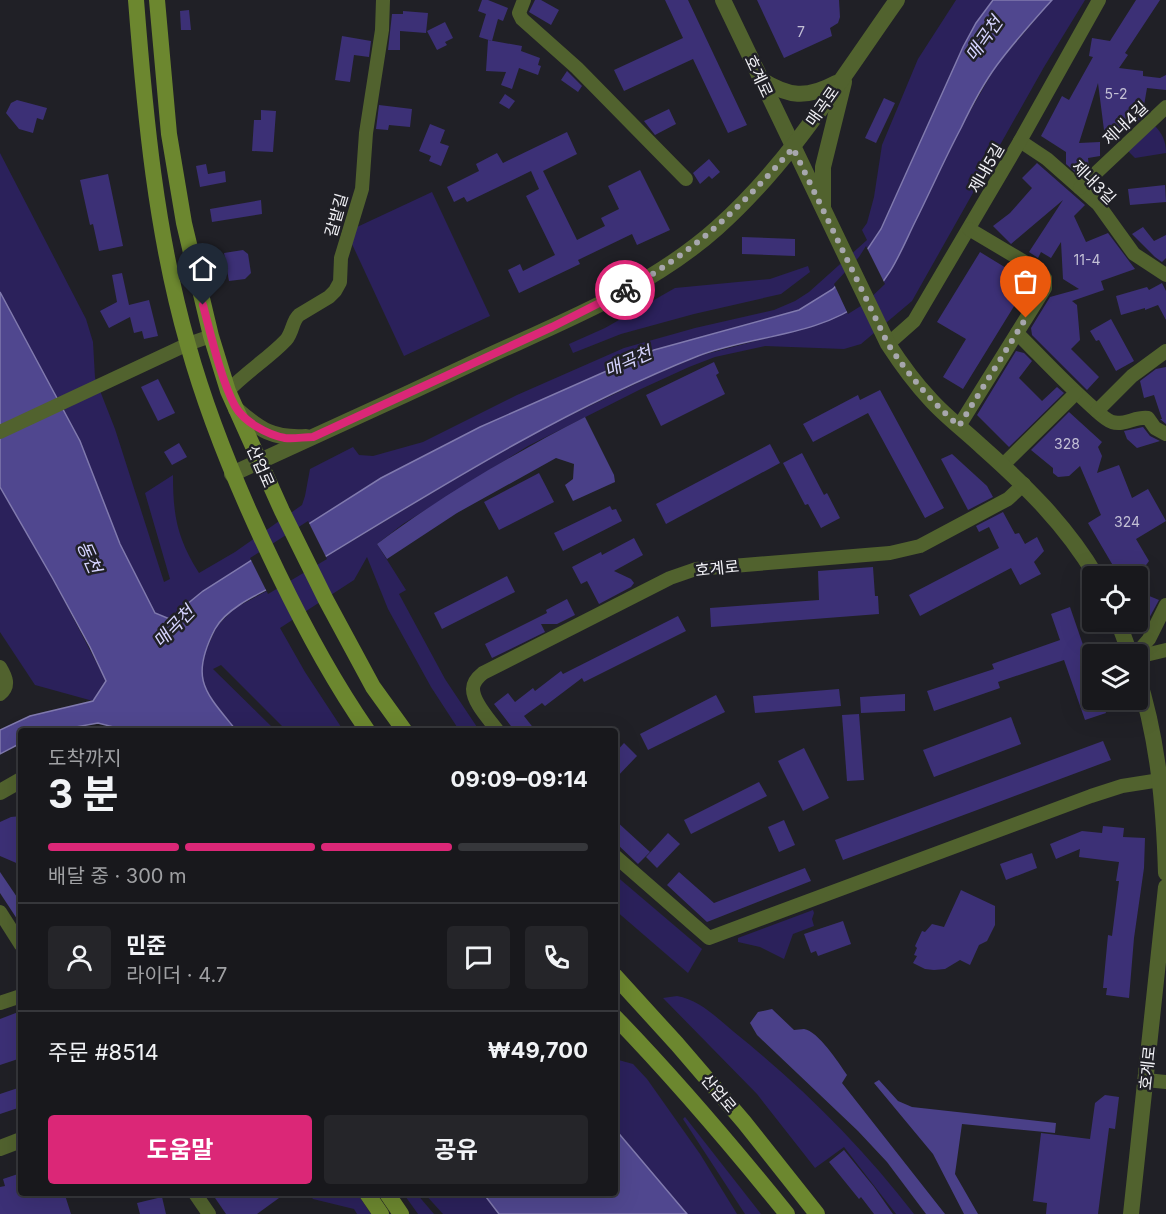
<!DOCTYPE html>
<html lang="ko">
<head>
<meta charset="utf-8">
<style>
	body { margin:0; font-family:Inter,"Noto Sans KR",sans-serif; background:#252529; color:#f1f3f6; height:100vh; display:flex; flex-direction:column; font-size:22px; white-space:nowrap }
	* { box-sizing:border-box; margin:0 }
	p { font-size:20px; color:#9fa0a3 }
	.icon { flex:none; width:33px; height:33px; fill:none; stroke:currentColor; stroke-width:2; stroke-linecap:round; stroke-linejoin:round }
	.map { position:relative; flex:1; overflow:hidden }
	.sheet { position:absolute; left:18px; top:728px; width:600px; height:468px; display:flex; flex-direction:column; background:#18181c; border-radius:6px; box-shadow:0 6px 24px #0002,0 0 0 2px #36373b }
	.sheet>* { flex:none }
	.fabs { position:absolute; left:1082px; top:566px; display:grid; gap:12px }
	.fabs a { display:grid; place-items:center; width:66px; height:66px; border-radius:6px; background:#18181c; box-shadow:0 6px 24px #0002,0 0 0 2px #36373b; font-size:30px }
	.pin { position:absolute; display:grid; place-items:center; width:51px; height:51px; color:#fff; margin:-62px -26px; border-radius:50% 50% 50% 0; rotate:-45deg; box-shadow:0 0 6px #0007 }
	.pin .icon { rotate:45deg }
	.courier { position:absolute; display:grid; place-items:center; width:60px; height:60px; margin:-30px; border:4px solid #db2777; border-radius:50%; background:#fff; color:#222; box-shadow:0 2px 8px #0007 }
	.head em { font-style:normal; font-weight:700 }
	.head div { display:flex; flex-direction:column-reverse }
	.head { display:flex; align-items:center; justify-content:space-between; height:102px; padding:0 30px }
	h1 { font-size:39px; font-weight:700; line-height:45px }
	.bar { display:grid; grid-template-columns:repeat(4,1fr); gap:9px 6px; align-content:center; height:72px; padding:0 30px }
	.bar i { height:8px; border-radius:4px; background:#36373b }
	.bar .on { background:#db2777 }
	.bar p { grid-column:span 4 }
	.line { display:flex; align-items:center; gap:15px; padding:0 30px; border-top:2px solid #36373b }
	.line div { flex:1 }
	.round { display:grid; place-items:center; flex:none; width:63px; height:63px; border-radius:6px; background:#252529 }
	.primary-button { display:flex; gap:12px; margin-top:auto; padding:12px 30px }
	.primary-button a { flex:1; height:69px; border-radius:6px; background:#db2777; color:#fff; font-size:24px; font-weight:700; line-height:69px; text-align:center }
	.primary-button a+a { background:#252529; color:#f1f3f6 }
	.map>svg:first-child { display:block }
</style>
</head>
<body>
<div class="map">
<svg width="1166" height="1214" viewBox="0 0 1166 1214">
	<rect width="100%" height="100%" fill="#202026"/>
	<g fill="#2b215b">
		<path d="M956,0H993L976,23L963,47L881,229L861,259L833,289L799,310L654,350L480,427L381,478L203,591L186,605L177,622L155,613L120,544L80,441L0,292V153L86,319L93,342L95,378L115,429L164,582L170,579L145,493L173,475C173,516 177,538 199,573L235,552L302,505L305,496L310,469L353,447L359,455L373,456L423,442L517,395L624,348L695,328L774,310L795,301L809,292L867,240L862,230L867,223L874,197L882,145L918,59Z"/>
		<path d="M1052,0H1085L1044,67L912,301L861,344L844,349L765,346L715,357L689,367L641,389L528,446L403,524L377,544L406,590L399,594L445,679L479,730H459L431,687L388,609L367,557L354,580L280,628L305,672L343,730H286L221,665L213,669L275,730H236L208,695L201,677L202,659L217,626L235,608L291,578L521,439L654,375L702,355L816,325L889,274L961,127L996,66Z"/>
		<path d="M1154,125C1162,133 1166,141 1166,153L1135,158L1126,149Z"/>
		<path d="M432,192L490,316L404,356L352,244L357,227Z"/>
		<path d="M808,266L810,272L781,294L694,314L621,334L573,353L569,344L605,328L675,288L770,279Z"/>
		<path d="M0,487L53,579L106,681L93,701L35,685L0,632Z"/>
		<path d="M615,875L702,949L688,973L615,910Z"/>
		<path d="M813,910L814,913L812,919L814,926L793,934L784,959L760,947L738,942V938Z"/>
		<path d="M677,996C700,1000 717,1018 734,1032C800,1085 862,1146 914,1214H896L844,1147L815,1168L757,1094L663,998Z"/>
		<path d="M615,1059L633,1064L647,1079L700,1154L737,1214H687L615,1129Z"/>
		<path d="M685,1117L761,1214H745L683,1119Z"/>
		<path d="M308,1193H357L371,1214H357L354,1209L313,1199Z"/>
		<path d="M403,1193H416L434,1214H418Z"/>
		<path d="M424,1193H483L499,1214H443Z"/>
	</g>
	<g fill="#4a4088">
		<path d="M585,417L614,475L615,482L573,501L565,485L573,479L574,464L556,458L457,513L387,559L377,544C441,496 513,454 585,417Z"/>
		<path d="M0,872L21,903V925L0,893Z"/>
		<path d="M772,1009L794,1030C797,1030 801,1029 804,1029C818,1031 839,1063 847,1075L842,1083L945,1214H926L887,1162L858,1131L757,1035L750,1023L758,1012Z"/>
		<path d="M879,1080L898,1101L912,1107L1056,1123L1055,1133L962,1124L955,1174L978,1214H964L933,1154L874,1083Z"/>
	</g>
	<g fill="#50478f" stroke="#807aae" stroke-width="1.5">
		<path d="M993,0H1052C1033,21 1014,42 997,65C983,84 971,107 961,128C945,158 931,190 916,220C901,250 891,280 864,301C816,337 752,335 698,356C557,412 429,494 300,572C274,588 229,603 215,629C189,679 205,692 236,730H125L98,723L59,730H21V743L0,754V730L30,716L93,701L106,681L90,647L53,579L0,487V292L80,441L120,544L155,613L177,622L186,605L203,591L381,478L480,427L654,350L799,310L833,289L861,259L881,229L963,47L976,23Z"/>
		<path d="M615,1129L687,1214H499L483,1193L615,1192Z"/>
	</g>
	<g fill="#202026">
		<path d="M866,246L885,284L864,304L848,314L834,284L859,257Z"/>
		<path d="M308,521L327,559L268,594L250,558Z"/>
	</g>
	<g fill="#3c3076">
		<path d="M482,0H488L508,8L503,21L498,19L492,41L479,37L486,14L478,11Z"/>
		<path d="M535,0H541L559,10L551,25L529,12Z"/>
		<path d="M665,0H688L747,125L728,133L693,59L624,91L614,70L683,38Z"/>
		<path d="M757,0H839L840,17L838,23L830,28L832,36L784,58Z"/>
		<path d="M1136,0H1160L1125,53L1128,55L1119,68L1143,71V76L1160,78L1166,75V90L1147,88L1142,117L1138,121L1124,119L1125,127L1104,130L1098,83L1079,143L1100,142V156L1088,158L1089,168L1084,171L1075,172L1066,164V152L1041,136L1062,96L1069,100L1093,57L1089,56L1092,38L1110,41Z"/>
		<path d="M189,10L191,30H181L180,11Z"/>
		<path d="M403,11L428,13L426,33L400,31V50H388L392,14H403Z"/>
		<path d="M445,22L453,38L445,42L447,45L437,50L427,31Z"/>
		<path d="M342,36L371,41L369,57L354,55L350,82L335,80Z"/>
		<path d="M488,40L522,46L521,51L540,58L538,65L541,66L538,75L519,68L512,89L501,85L506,72L486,71Z"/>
		<path d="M567,71L582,86L578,92L561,80Z"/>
		<path d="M505,94L515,101L509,109L499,103Z"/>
		<path d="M884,98L895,103L876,143L865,138Z"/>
		<path d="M17,100L47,108L43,120L37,118L33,133L19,129L6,113L11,103Z"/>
		<path d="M379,105L412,109L410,127L389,125L388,130L376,129Z"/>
		<path d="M669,109L676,124L655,135L644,121Z"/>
		<path d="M261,110L276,111L273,152L252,151L254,120H261Z"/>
		<path d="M430,124L445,130L440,143L449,146L441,166L429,161L431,156L419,151Z"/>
		<path d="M567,132L577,154L543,171L577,240L605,226L601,218L619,209L608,186L640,170L670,230L637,245L632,234L578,260L580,264L519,293L508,270L520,264L523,271L555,255L526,196L539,189L531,171L467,202L464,197L454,202L447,187L479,171L476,164L497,153L503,163Z"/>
		<path d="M709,159L720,172L712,179L709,176L700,184L693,173Z"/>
		<path d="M1037,163L1085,205L1074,216L1086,242L1108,233L1135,269L1101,281L1104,290L1072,301L1077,305L1080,340L1071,349L1099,377L1087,390L1032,335L1031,328L1050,297L1079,289L1063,279L1061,242L1051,258L1041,252L1038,258L1029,252L1063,200L1011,244L993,226L1010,213L1032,188L1022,178Z"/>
		<path d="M206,164L208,174L225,171L226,182L200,187L196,166Z"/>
		<path d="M108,174L123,246L99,251L93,224L90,225L80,180Z"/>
		<path d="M1165,185L1166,202L1130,205L1128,189Z"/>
		<path d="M261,200L262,214L212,222L210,209Z"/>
		<path d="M1143,227L1154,241L1166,235V258L1162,262L1155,257L1132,234Z"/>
		<path d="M742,237L795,239V256L742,254Z"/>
		<path d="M243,250L248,254L251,273L245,279L229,281L224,253Z"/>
		<path d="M980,252L1029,282L963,389L943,377L966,339L937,322Z"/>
		<path d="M122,273L129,305L149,300L158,336L144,339L142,331L134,333L130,317L109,328L100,311L117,302L112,275Z"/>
		<path d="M1162,283L1166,291V320L1158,305L1145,310V308L1121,315L1116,296L1147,287L1149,290Z"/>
		<path d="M1111,319L1134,361L1116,371L1099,340L1096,341L1090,331Z"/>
		<path d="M1016,351L1024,353L1032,361L1019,378L1042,401L1057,387L1064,393L1009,447L977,415Z"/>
		<path d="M714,362L719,373L716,375L725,394L661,426L646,395Z"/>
		<path d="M1166,367V424L1160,419H1162L1154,395L1144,398L1140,381L1156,369Z"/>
		<path d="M158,379L175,413L158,421L141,387Z"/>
		<path d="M880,390L944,508L925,518L868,413L813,442L803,424L858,395L860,400Z"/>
		<path d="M1069,412L1102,442L1098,447L1102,456L1097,473L1119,465L1132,498L1148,489L1166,521L1136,539L1149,561L1138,576H1106V574L1115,569L1088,523L1101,515L1080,466L1069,476L1058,477L1053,473V468L1031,450Z"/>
		<path d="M1143,427L1150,436L1160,441L1137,448L1127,439L1124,431Z"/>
		<path d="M179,443L187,457L172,465L164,452Z"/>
		<path d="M770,444L780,463L666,524L656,504Z"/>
		<path d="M802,453L824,495L827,493L840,518L821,528L808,504L805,505L783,463Z"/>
		<path d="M952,454L987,486L993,497L968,510L941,459Z"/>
		<path d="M539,473L554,502L499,530L484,502Z"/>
		<path d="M610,506L612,510L616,509L622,521L563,551L554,533Z"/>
		<path d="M1003,512L1015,534L1019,533L1025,544L1037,537L1044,551L1034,562L1041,574L1020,585L1011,568L920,616L909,595L999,548L989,527L979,532L976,526Z"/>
		<path d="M634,538L643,555L614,571L631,579L634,583L631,587L599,604L587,581L581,584L572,567L601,552L602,555Z"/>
		<path d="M873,567L875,596H878L879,614L711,627L710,608L819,600L818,571Z"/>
		<path d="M507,576L515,592L442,629L434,613Z"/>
		<path d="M1137,591L1159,600L1147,622L1142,620L1137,608Z"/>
		<path d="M567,599L575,615L557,624H541L545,632L492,658L485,644L547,613L546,610Z"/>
		<path d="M1070,607L1092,671V699H1102L1106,713L1085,720L1064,660L998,682L1000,688L934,711L927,691L994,669L992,664L1060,640L1051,614Z"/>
		<path d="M678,616L686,631L584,682L582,678L545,706L542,703L524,716L535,730H514L494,704L508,693L515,702L533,688L535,691L561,671L563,674Z"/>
		<path d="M839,689L841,706L755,713L753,696Z"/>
		<path d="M905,694V711L861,713L860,697Z"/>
		<path d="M716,695L725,712L648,750L640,734Z"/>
		<path d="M859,714L864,780L847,781L842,715Z"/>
		<path d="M1011,717L1021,744L934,777L923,750Z"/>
		<path d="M1103,741L1111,760L843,860L835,840Z"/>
		<path d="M624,743L637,756L615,779V753Z"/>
		<path d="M804,748L829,798L803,811L778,761Z"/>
		<path d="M759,782L767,796L691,834L684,820Z"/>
		<path d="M21,816V865L0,856V822L11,817Z"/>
		<path d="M615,820L650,852L638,864L615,842Z"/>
		<path d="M784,820L795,845L779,852L768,827Z"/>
		<path d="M1103,826L1124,828L1123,837L1145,838L1144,868L1134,938L1129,998L1106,995L1107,988H1103L1108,935L1112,936L1119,881H1116L1119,862L1079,857L1080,849L1056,859L1050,844L1082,831L1102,833Z"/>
		<path d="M668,833L680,844L657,868L646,857Z"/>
		<path d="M1032,853L1037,868L1006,880L1000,864Z"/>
		<path d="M805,868L811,881L707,922L667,885L679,872L714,903Z"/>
		<path d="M961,890L995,906V925L987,941L979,945L970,965L960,960L945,969L934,970L925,969L913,963L917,956L914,955L917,948L915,946L922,931L925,932L932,924L944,927Z"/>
		<path d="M843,921L851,944L818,956L816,951L811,953L804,934Z"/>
		<path d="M21,1011V1058L0,1065V1019Z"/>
		<path d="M21,1087V1107L0,1114V1094Z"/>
		<path d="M1105,1095L1119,1097L1115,1129L1109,1128L1098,1214H1046L1047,1203L1033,1201L1041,1133L1090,1139L1095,1103Z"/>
		<path d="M844,1150L874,1187L893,1214H874L861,1197L859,1199L829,1162Z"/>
		<path d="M21,1173V1192H64L71,1214H0V1187L5,1186L3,1179Z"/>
		<path d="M211,1192H275L279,1198L257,1214H226Z"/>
		<path d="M162,1197L166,1214H140L137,1203Z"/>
	</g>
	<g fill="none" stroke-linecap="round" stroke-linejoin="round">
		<g stroke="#51622e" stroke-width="14">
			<path d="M524,0L519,13L522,19L577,68L686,179"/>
			<path d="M1020,141L1047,159L1098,204L1134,254L1166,275"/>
			<path d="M1080,188L1166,107"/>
			<path d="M1017,333C1041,357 1064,382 1090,405C1097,411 1104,419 1112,422C1124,426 1136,416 1148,418L1155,428L1166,434"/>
			<path d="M888,344L914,321L1020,141L1099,0"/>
			<path d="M228,391C246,372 269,358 286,340C293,332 292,321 299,315L329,297L335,291L340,282L341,258L362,189L366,133L382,30L383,0"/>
			<path d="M1097,411L1132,376L1166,351"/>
			<path d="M959,426L1045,288V278L1038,270L969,229"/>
			<path d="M0,432L188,344L211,336"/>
			<path d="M1003,465L1076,393"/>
			<path d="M1136,654L1149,639L1166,605"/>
			<path d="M1137,657L1166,650"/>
			<path d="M0,667C6,677 10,686 0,694"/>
			<path d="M497,730C490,720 473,703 473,689C473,682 478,677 483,673L670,578L696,569L890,553L920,546L1008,499L1024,484"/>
			<path d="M615,856L709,938L1091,796L1122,786L1160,780"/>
			<path d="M0,912L21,945"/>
			<path d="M0,1003L21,996"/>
			<path d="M1146,1080L1166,1082"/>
			<path d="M194,1192L209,1214"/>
		</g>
		<g stroke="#51622e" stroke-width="16">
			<path d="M723,0L888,344C901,364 914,382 930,399C945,416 964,430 981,446C1025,485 1066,525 1096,576"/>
			<path d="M760,79C789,97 806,99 836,83"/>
			<path d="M823,207V167L844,82"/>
			<path d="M236,409C260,430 273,439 306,437"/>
			<path d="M232,474C318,435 403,396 488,356C567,320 652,286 717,228C790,163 841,79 897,0"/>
			<path d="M1118,621L1130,654"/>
			<path d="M1137,674C1158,738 1164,806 1166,873"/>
			<path d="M0,792L21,780"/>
			<path d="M0,1148L21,1140"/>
			<path d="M1131,1214L1166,887"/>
		</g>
		<g stroke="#6c872f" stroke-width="16">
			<path d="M136,0C145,115 156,234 188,345C210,424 242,499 278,573C304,627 333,681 367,730"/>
			<path d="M157,0L169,134L184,223L211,336L228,391L282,511L326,600L373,687L404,730"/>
			<path d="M615,976L677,1044L744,1122L817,1214"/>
			<path d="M615,1017C676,1080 732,1146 787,1214"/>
			<path d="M366,1192L381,1214"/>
			<path d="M386,1192L401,1214"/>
		</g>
	</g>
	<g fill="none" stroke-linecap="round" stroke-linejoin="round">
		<path stroke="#a7a7ad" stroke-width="6" stroke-dasharray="0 10.8" d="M625,290C695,252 741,207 793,148L888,344C909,376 931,401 959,426L1026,318"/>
		<path stroke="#db2777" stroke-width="8" d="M203,305C211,335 221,380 235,406C244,422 268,435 285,438C294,439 304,437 313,437L552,327L625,290"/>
	</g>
	<g text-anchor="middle" stroke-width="5" stroke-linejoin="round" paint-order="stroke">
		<g font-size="14" fill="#c3c0d5">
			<text x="801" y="37">7</text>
			<text x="1116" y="99">5-2</text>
			<text x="1087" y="265">11-4</text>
			<text x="1067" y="449">328</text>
			<text x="1127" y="527">324</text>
		</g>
		<g font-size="16" fill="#f0f0f5" stroke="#202026">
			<text transform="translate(759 76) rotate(65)" y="6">호계로</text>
			<text transform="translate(822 106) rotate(-55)" y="6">매곡로</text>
			<text transform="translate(1125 123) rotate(-43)" y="6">제내4길</text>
			<text transform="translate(986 168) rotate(-60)" y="6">제내5길</text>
			<text transform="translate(1094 182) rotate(45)" y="6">제내3길</text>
			<text transform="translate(336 215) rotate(-74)" y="6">갈밭길</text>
			<text transform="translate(261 466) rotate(66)" y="6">산업로</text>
			<text transform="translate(717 568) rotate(-6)" y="6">호계로</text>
			<text transform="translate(1147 1068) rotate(-84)" y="6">호계로</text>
			<text transform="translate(719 1093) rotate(50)" y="6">산업로</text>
		</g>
		<g font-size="18" font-style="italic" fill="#d6d4ff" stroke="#202026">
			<text transform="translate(984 39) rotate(-55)" y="6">매곡천</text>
			<text transform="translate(628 362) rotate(-24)" y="6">매곡천</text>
			<text transform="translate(89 557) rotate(66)" y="6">동천</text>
			<text transform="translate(174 627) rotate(-46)" y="6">매곡천</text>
		</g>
	</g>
</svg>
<div class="fabs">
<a><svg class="icon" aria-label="locate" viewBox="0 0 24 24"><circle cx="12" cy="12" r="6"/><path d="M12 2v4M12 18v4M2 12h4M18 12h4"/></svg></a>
<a><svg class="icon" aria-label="layers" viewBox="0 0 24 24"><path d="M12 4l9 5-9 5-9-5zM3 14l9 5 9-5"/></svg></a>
</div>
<div class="pin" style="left:1026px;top:318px;background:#ea580c"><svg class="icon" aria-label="bag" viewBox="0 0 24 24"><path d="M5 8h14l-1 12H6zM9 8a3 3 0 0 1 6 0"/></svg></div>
<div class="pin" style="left:203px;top:305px;background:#1f2937"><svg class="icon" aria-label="home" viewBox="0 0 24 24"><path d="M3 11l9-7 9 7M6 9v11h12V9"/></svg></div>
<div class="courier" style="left:625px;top:290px"><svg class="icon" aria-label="bike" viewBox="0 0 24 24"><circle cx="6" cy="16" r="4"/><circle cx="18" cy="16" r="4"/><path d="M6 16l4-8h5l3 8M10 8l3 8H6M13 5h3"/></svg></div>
<section class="sheet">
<div class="head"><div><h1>3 분</h1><p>도착까지</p></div><em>09:09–09:14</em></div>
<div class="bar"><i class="on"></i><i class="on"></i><i class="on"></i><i></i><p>배달 중 · 300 m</p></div>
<div class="line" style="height:108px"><a class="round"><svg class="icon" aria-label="person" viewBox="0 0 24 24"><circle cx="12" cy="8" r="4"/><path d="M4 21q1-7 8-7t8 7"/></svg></a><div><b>민준</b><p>라이더 · 4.7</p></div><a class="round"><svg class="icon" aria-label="chat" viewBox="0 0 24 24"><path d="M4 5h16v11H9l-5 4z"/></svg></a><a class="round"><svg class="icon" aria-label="phone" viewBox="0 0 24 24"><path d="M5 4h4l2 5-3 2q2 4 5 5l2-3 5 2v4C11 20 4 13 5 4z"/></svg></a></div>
<div class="line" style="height:78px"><div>주문 #8514</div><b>₩49,700</b></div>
<div class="primary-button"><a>도움말</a><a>공유</a></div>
</section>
</div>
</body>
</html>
